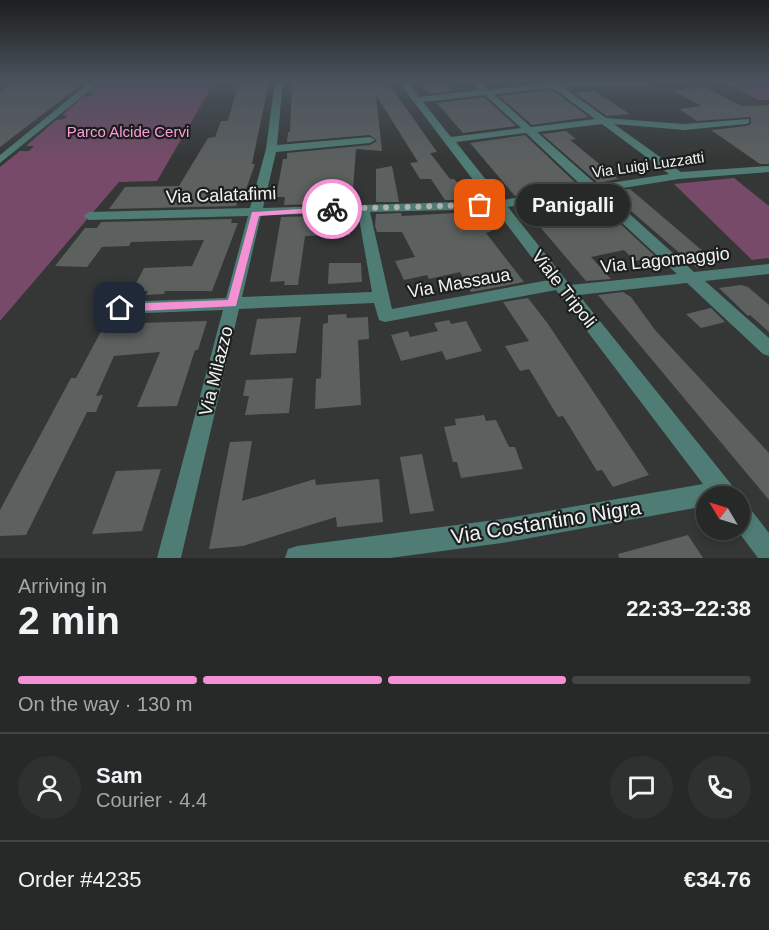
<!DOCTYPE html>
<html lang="en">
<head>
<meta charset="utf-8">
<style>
	body { margin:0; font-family:Arial,sans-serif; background:#2f3130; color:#f1f3f6; height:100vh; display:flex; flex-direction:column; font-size:22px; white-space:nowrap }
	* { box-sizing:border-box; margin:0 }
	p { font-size:20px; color:#a4a6a8 }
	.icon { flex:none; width:33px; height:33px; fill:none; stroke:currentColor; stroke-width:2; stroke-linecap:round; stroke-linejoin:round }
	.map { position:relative; height:558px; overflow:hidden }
	.sheet { display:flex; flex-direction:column; background:#272928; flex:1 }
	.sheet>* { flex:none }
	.needle { width:39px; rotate:308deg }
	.fabs { position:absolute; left:696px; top:486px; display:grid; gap:12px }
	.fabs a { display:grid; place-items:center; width:54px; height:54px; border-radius:50%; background:#272928; box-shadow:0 3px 9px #0003,0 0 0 2px #434545; font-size:30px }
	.pin { position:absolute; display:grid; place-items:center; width:51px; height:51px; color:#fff; margin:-26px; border-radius:12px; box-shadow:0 3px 9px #0006 }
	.courier { position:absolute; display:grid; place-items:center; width:60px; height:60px; margin:-30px; border:4px solid #f491d4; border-radius:50%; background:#fff; color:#222; box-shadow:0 2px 8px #0007 }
	.bubble { position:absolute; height:42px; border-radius:21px; background:#272928; box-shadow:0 3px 9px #0003,0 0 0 2px #434545; font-size:20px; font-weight:700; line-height:42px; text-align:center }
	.head em { font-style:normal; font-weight:700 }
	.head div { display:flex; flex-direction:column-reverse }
	.head { display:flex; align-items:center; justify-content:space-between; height:102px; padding:0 18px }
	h1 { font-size:39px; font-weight:700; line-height:45px }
	.bar { display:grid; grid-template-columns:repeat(4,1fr); gap:9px 6px; align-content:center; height:72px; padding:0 18px }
	.bar i { height:8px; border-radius:4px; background:#434545 }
	.bar .active { background:#f491d4 }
	.bar p { grid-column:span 4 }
	.line { display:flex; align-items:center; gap:15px; padding:0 18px; border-top:2px solid #434545 }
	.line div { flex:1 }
	.round { display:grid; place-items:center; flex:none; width:63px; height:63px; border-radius:32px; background:#2f3130 }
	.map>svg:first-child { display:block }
</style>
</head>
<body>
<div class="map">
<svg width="769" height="558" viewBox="0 0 769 558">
	<rect width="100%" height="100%" fill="#343736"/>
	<g fill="#764a68">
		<path d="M104,81H215L157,181L119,182L0,321V167L20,151H29L34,146H26L56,120L64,119L68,116L62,115L84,96H92L94,94H87Z"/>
		<path d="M723,81H769V100H758Z"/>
		<path d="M734,178L769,206V258L752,260L674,184Z"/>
	</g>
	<g fill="#5c605f">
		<path d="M21,81H86L0,147V92L12,83Z"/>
		<path d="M239,81H269L252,164H255L244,195H240L236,206L109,209L125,187L179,186L208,138L215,137L221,121H228Z"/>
		<path d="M292,81H387L437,152L430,153L450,179H454L463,189L456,200H445L431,179H420L410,163L418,162L376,95L382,151L356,149L352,203L284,205L285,197H276L283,159H287V153L370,145L377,141L370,135L287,142L288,132H290Z"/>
		<path d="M419,81H436L440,86L448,85L453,91L429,94Z"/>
		<path d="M704,87L742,106L769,105V164H760L711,130L747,126L751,124V117L697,121L679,109L701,106L673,90Z"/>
		<path d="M552,90L589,117L532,125L499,96Z"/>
		<path d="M594,91L630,114L607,116L575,93Z"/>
		<path d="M484,97L516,126L463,133L437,103Z"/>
		<path d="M566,131L576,139L570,140L618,179L598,183L542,134Z"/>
		<path d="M525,135L579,186L515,196L470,143Z"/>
		<path d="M392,166L399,202H376V169Z"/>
		<path d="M630,189L718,264L697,268L609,192Z"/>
		<path d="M590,196L656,257L635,261L624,250L591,257L611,279L586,281L524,208Z"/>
		<path d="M473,212L483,216L492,231L486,233L524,282L471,292L460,272L429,279L427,275L404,280L395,261L415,257L402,232H377L375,226L376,214L401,213L402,216Z"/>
		<path d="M351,215L350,235L305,236L298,285H284L285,281L270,282L281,217Z"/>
		<path d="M232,219L231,223H238L212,291H165L164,294L146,295L148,291H132L144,268L192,266L204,240L131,242L129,246L102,247L87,267L55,266L85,228H97L101,222Z"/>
		<path d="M329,263H361L362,282L328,284Z"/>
		<path d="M741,285L748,287L769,305V332L750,315L748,316L719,288Z"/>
		<path d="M623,292L631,297L655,330L769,453V500L598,295Z"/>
		<path d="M528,298L548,324L649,475L613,487L602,470L597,471L563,416L558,417L529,369L520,371L505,346L529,341L503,302Z"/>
		<path d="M711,308L725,322L701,328L686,314Z"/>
		<path d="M346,314L347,318L368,317L369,339L358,340L361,405L315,409L316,379L321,378L323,324L328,323V315Z"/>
		<path d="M301,317L296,353L250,355L257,319Z"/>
		<path d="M449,320L451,324L466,321L482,351L446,360L442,351L401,361L391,335L408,331L410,337L438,331L434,323Z"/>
		<path d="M207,321L198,350H195L177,406L137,407L160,352L114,356L96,396L103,395L96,412H87L26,535L0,536V510L71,378H76L105,324Z"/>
		<path d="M293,378L289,413L245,415L249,396H243L246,380Z"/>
		<path d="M484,415L486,421L496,420L509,447H515L523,469L461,478L457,462H453L444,427L456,425L455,419Z"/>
		<path d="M252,441L242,501L315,479L316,485L379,479L383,522L337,527L336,517L243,546L209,549L230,442Z"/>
		<path d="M422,454L434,511L410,514L400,457Z"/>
		<path d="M161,469L142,531L92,534L116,471Z"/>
		<path d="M688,535L703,558H619L618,554Z"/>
	</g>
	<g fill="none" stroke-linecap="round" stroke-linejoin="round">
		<g fill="#4f7c74" fill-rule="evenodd">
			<path d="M0,81H7L0,84Z"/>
			<path d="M91,81H101L0,163V155Z"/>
			<path d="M275,81H283L277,145L370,137L375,140L370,143L276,152L263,208L489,201L398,81H407L419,97L480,90L471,81H480L489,90L553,82H649V86L563,87L606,118L684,124L749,119V123L746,124L684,130L614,124L681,172L769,166V172L679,179L604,191L694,272L769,264V274L705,281L769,338V356L763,354L687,283L579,295L731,484L737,496H706V506L502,543L390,558H285L288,549L297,546L502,519L703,484L556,290L385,322L379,320L374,303L239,309L181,558H157L223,310L120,314L114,312L112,308L114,304L120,302L226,298L248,216L89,220L83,216L89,212L250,208L266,149ZM553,88L595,119L531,127L494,94ZM485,95L521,128L451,137L423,102ZM602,124L669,174L597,185L537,132ZM526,133L584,188L502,200L456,142ZM591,194L677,274L570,285L508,207ZM495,209L549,280L392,309L370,212ZM358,213L372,292L242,297L261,215Z"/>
			<path d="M763,81H769V84Z"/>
			<path d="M740,502L748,506L769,533V558H758L737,530H740Z"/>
		</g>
	</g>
	<linearGradient id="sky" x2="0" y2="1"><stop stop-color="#1d1e1e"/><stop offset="0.51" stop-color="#4a535d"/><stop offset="1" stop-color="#4a535d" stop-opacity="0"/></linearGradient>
	<rect width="769" height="160" fill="url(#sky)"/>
	<path fill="#f491d4" d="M332,207L336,209L335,211L259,216L236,306L120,312L115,308L120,304L228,300L252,212Z"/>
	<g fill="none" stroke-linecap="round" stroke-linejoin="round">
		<path stroke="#afb2b1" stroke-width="6" stroke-dasharray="0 10.8" d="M332,209L480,205"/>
	</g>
	<g text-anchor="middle" stroke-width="4.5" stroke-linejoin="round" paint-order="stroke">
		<g font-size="15" fill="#fe9bde" stroke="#1d1e1e">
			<text x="128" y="137">Parco Alcide Cervi</text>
		</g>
		<g font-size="15" fill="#f1f4f3" stroke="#1d1e1e">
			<text transform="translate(648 165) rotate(-8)" y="5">Via Luigi Luzzatti</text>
		</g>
		<g font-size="18" fill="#f1f4f3" stroke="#1d1e1e">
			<text transform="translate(221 195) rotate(-2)" y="6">Via Calatafimi</text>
			<text transform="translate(665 260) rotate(-6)" y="6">Via Lagomaggio</text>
			<text transform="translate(459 283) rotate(-10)" y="6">Via Massaua</text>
			<text transform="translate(564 289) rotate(52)" y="6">Viale Tripoli</text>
			<text transform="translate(216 371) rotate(-76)" y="6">Via Milazzo</text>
		</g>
		<g font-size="21" fill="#f1f4f3" stroke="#1d1e1e">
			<text transform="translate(546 522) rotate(-9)" y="7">Via Costantino Nigra</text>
		</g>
	</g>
</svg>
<div class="fabs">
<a><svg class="needle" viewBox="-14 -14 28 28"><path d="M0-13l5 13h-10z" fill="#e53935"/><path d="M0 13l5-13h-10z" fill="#a4a6a8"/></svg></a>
</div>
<div class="pin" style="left:480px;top:205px;background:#ea580c"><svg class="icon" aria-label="bag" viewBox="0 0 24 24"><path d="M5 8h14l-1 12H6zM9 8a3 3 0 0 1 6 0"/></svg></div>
<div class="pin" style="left:120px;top:308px;background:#1f2937"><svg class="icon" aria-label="home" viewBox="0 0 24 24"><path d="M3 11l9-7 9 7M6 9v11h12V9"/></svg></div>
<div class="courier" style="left:332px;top:209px"><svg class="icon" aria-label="bike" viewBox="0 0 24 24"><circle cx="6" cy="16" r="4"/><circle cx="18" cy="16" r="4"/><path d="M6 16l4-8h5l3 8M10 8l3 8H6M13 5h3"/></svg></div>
<div class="bubble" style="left:516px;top:184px;width:114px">Panigalli</div>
</div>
<section class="sheet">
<div class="head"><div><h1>2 min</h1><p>Arriving in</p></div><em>22:33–22:38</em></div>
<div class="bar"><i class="active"></i><i class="active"></i><i class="active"></i><i></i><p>On the way · 130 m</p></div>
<div class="line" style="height:108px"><a class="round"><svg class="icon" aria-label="person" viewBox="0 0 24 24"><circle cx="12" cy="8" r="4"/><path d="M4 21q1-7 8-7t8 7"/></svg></a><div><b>Sam</b><p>Courier · 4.4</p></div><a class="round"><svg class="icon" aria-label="chat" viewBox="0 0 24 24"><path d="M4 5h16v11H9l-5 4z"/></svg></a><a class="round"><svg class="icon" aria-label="phone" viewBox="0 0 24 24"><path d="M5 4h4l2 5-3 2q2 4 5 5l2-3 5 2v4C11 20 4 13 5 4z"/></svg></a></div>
<div class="line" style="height:78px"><div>Order #4235</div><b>€34.76</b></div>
</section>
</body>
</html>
